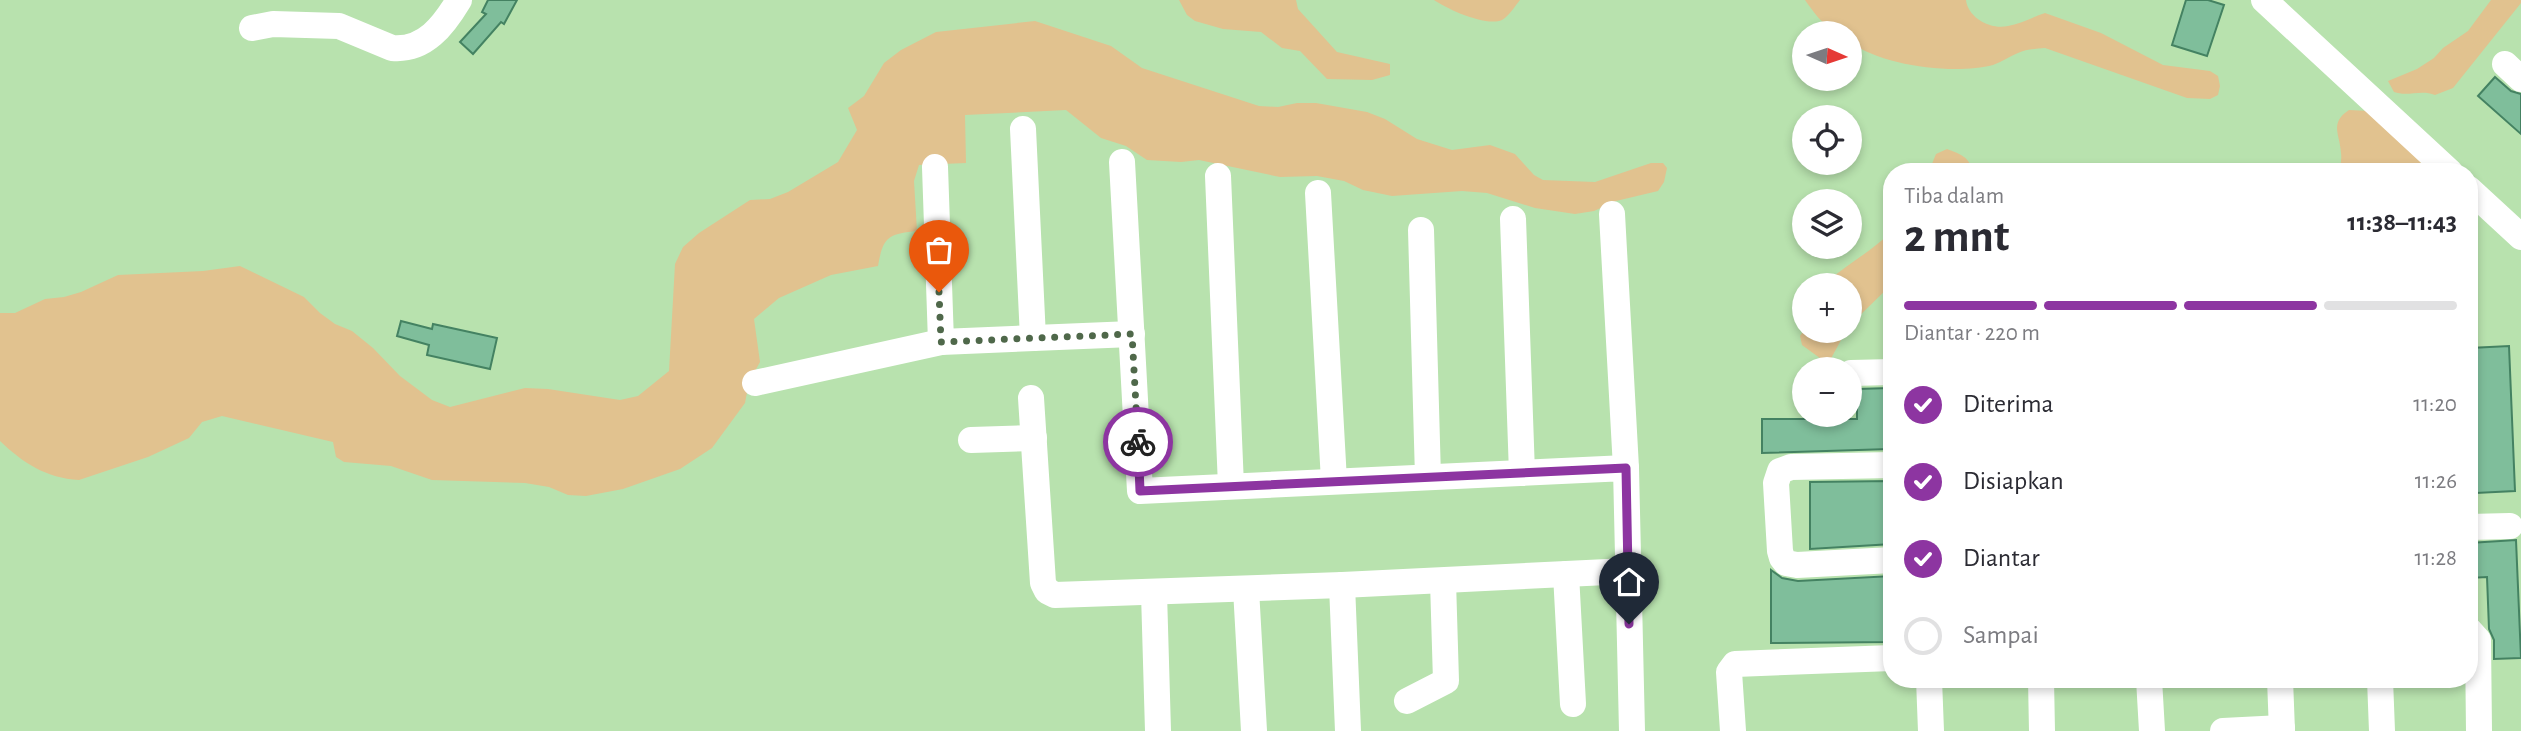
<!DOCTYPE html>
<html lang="id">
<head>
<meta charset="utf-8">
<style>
	body { margin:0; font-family:"Alegreya Sans",sans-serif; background:#f7f7f7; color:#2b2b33; height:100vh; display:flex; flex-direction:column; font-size:26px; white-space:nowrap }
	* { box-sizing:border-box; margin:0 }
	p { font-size:23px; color:#7c7c81 }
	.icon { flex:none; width:38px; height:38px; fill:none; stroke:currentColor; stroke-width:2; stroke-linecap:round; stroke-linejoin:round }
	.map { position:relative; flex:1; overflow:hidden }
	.details { position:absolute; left:1883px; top:163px; width:595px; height:525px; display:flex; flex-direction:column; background:#fff; border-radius:28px; box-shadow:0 4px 10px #0003 }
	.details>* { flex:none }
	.needle { width:46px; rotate:93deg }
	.fabs { position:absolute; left:1792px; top:21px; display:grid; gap:14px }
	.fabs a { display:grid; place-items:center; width:70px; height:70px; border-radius:50%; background:#fff; box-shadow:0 4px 10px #0003; font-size:35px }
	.pin { position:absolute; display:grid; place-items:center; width:60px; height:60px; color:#fff; margin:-72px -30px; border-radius:50% 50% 50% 0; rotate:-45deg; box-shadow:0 0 7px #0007 }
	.pin .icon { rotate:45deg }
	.courier { position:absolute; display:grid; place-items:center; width:70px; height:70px; margin:-35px; border:5px solid #8d35a1; border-radius:50%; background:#fff; color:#222; box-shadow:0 2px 9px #0007 }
	.headline em { font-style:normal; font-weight:700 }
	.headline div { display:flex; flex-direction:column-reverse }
	.headline { display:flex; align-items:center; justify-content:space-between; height:119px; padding:0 21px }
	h1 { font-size:46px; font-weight:700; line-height:52px }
	.bar { display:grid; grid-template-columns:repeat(4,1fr); gap:10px 7px; align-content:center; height:84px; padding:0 21px }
	.bar i { height:9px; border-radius:5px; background:#e1e1e2 }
	.bar .current { background:#8d35a1 }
	.bar p { grid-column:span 4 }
	ol { padding:0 21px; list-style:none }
	li { display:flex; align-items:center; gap:21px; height:77px }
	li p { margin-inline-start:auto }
	li .icon { padding:7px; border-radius:50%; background:#8d35a1; color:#fff; stroke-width:4 }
	li:last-child { color:#7c7c81 }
	li i { width:38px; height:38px; border:4px solid #e1e1e2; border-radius:50% }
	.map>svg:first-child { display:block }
</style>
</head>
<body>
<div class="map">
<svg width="2521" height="731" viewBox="0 0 2521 731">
	<rect width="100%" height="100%" fill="#b8e2ae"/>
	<g fill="#e1c28f">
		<path d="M1179,0H1296L1298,9L1337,52L1390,64V75L1372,80L1327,79L1300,51L1282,48L1261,32L1223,29L1195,21L1187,15Z"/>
		<path d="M1434,0H1520C1515,6 1509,16 1502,20C1486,27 1447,9 1434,0Z"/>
		<path d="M1805,0H1966C1968,18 1991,30 2008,26C2020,24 2033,17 2045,13L2101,33L2163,65L2210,71L2218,76L2220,86L2218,95L2210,99L2187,98L2045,48C2036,49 2026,49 2018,53C2010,56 2002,62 1993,65C1954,75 1882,66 1850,42V33C1828,33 1817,17 1805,0Z"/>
		<path d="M2491,0H2521V3L2453,88L2435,95C2421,89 2408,97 2394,92L2388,81L2417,69L2434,58L2443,48L2468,31Z"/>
		<path d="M1035,21L1111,46L1142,68L1259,106L1278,107L1297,103H1316L1367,112L1385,119L1417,139L1452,150L1490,145L1515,154L1534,175L1543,180L1595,182L1651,163H1663L1667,168L1664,182L1658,191L1616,201L1594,211L1575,214L1535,208L1487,193L1462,191L1392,196L1363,190L1344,181L1317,176L1280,177L1199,160L1181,162L1147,160L1126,146L1101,138L1066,110L965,115L966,163L919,165L914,181L917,231C888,234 883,237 878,266L831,275L779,298L754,319L760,362L749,382L745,403L712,448L680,469L623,489L586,496L568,495L549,487L525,483L432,480L391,466L344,462L336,457L333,442L222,416L202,422L189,438L148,457L79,480C46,478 23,463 0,441V313H15L45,299L64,297L81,292L118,275L203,271L240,266L304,297L320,313L335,324L352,331L373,348L400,376L432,400L450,407L525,388L548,389L620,400L638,396L669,371L675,264L683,247L699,233L750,200L770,199L788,192L838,162L857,130L848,108L864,96L884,63L901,50L936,32Z"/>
		<path d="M2349,110L2369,111L2423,160L2414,171H2340C2340,166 2342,159 2341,153C2340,134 2329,123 2349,110Z"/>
		<path d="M1947,149C1960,154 1970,157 1972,171H1929L1936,154Z"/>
		<path d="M1892,231V284L1850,325V285H1826L1828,281C1850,262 1871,252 1892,231Z"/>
		<path d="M1804,330V331H1846L1828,364L1802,345L1800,336Z"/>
	</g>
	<g fill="#7fbe9b" stroke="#448262" stroke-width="2">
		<path d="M488,0H517L504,24L501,22L473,54L460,42L486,14L482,12Z"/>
		<path d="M2186,0H2208L2224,5L2207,56L2172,45Z"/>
		<path d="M2495,77L2511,91L2521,94V134L2478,96Z"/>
		<path d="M401,321L432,329L433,324L497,338L490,369L427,355L429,345L397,336Z"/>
		<path d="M2509,346L2515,491L2476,493L2470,348Z"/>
		<path d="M1890,388V449L1762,453V419H1857V389Z"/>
		<path d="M1892,481V544L1810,549V482Z"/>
		<path d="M2516,540L2521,658L2494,659V640L2489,629L2487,577L2469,578V543Z"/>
		<path d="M1771,570L1782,578L1798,581L1892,576V642L1771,643Z"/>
	</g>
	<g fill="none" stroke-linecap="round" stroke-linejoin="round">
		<g stroke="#fff" stroke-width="26">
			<path d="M2264,0L2450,172"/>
			<path d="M252,28L273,24L339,26L392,48C425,51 444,25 459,0"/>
			<path d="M2505,64L2521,79"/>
			<path d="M1023,129L1033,338"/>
			<path d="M1122,162L1140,491L1626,468L1632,731"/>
			<path d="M935,167L941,342L1132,334"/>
			<path d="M1218,176L1231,486"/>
			<path d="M2469,189L2521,237"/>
			<path d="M1318,193L1334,481"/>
			<path d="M1612,214L1626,468"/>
			<path d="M1513,219L1522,473"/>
			<path d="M1421,230L1428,477"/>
			<path d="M1851,373L1892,372"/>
			<path d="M755,383L941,342"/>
			<path d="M1031,398L1043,583L1047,591L1055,595L1342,585L1628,571"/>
			<path d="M971,440L1034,438"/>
			<path d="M1892,465L1791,467L1780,471L1776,483L1780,551L1782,558L1786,563L1797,565L1892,560"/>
			<path d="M2469,527L2510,526"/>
			<path d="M1566,574L1573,704"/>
			<path d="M1342,585L1348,731"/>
			<path d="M1246,589L1254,731"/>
			<path d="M1154,593L1158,731"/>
			<path d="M2469,630L2478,640L2479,731"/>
			<path d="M1929,679L1931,731"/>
			<path d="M2041,679L2042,731"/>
			<path d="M2149,679L2152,731"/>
			<path d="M2280,679L2282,731"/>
			<path d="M2380,679L2382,731"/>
			<path d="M1407,701L1446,681L1443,581"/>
			<path d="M1733,731L1729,672L1735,664L1892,658"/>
			<path d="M2223,731L2282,728"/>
		</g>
	</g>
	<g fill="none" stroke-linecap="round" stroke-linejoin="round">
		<path stroke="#4f684a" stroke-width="7" stroke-dasharray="0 12.6" d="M939,292L941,342L1132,334L1138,442"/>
		<path stroke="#8d35a1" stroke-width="9" d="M1138,442L1140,491L1626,468L1629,624"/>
	</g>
</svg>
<div class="fabs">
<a><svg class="needle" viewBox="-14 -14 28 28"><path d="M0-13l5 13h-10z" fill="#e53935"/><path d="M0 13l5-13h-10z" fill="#7c7c81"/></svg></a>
<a><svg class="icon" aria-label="locate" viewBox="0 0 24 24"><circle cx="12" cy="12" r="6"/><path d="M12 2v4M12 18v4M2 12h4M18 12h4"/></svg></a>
<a><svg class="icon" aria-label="layers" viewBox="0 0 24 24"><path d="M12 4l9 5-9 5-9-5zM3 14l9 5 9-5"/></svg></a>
<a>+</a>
<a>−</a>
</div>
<div class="pin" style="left:939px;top:292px;background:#ea580c"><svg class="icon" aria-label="bag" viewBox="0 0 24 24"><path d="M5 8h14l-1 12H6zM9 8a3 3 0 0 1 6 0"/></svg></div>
<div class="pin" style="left:1629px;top:624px;background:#1f2937"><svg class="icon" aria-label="home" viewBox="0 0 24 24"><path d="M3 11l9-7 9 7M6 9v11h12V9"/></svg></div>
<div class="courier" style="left:1138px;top:442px"><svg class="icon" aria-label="bike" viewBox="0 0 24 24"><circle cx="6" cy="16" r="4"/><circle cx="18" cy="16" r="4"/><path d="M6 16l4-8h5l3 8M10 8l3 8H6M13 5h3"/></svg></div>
<section class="details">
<div class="headline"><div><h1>2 mnt</h1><p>Tiba dalam</p></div><em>11:38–11:43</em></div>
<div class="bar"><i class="current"></i><i class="current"></i><i class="current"></i><i></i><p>Diantar · 220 m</p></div>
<ol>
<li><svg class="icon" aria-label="check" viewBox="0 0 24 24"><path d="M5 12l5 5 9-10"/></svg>Diterima<p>11:20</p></li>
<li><svg class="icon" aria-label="check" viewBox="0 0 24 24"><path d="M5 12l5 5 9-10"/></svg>Disiapkan<p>11:26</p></li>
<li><svg class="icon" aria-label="check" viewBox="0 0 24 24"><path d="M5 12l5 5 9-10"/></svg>Diantar<p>11:28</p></li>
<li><i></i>Sampai</li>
</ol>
</section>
</div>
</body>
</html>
